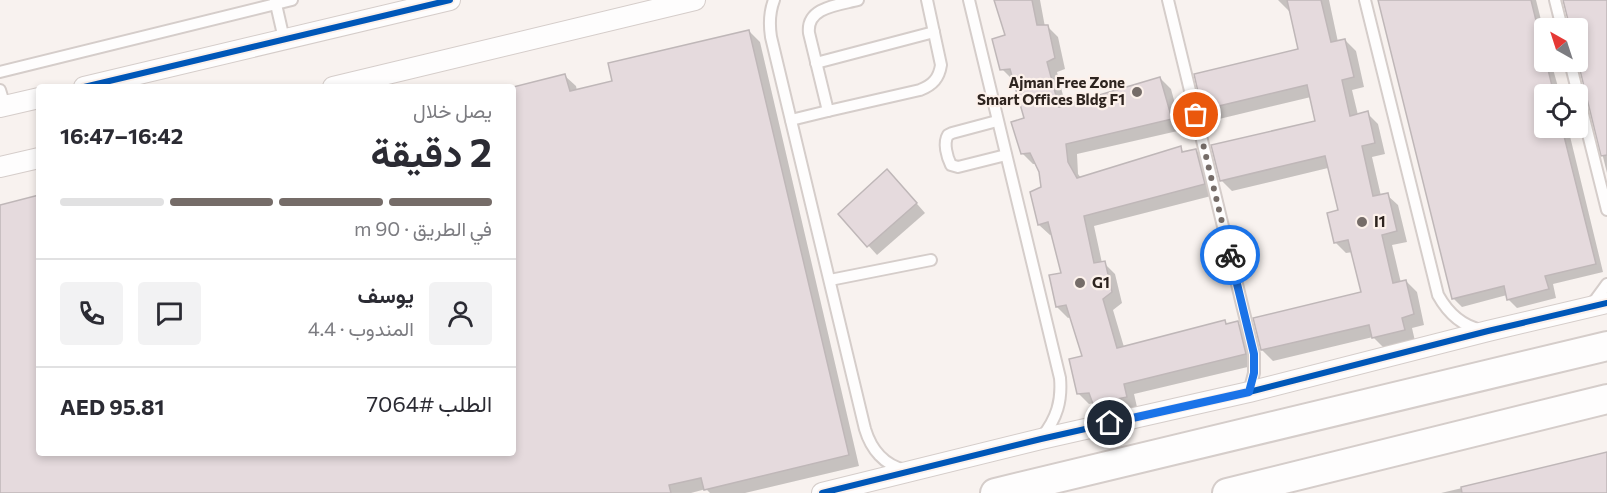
<!DOCTYPE html>
<html lang="ar">
<head>
<meta charset="utf-8">
<style>
	body { margin:0; font-family:Commissioner,Vazirmatn,sans-serif; background:#f2f2f3; color:#2b2b33; direction:rtl; height:100vh; display:flex; flex-direction:column; font-size:22px; white-space:nowrap }
	* { box-sizing:border-box; margin:0 }
	p { font-size:20px; color:#7c7c81 }
	.icon { flex:none; width:33px; height:33px; fill:none; stroke:currentColor; stroke-width:2; stroke-linecap:round; stroke-linejoin:round }
	.map { position:relative; flex:1; overflow:hidden; direction:ltr }
	.side { position:absolute; left:36px; top:84px; width:480px; height:372px; display:flex; flex-direction:column; background:#fff; border-radius:6px; box-shadow:0 3px 9px #0003; direction:rtl }
	.side>* { flex:none }
	.needle { width:39px; rotate:321deg }
	.tools { position:absolute; left:1534px; top:18px; display:grid; gap:12px }
	.tools a { display:grid; place-items:center; width:54px; height:54px; border-radius:6px; background:#fff; box-shadow:0 3px 9px #0003; font-size:30px }
	.pin { position:absolute; display:grid; place-items:center; width:51px; height:51px; color:#fff; margin:-26px; border:3px solid #fff; border-radius:50%; box-shadow:0 2px 6px #0007 }
	.courier { position:absolute; display:grid; place-items:center; width:60px; height:60px; margin:-30px; border:4px solid #1a73e8; border-radius:50%; background:#fff; color:#222; box-shadow:0 2px 8px #0007 }
	.overview em { font-style:normal; font-weight:700 }
	.overview div { display:flex; flex-direction:column-reverse }
	.overview { display:flex; align-items:center; justify-content:space-between; height:102px; padding:0 24px }
	h1 { font-size:39px; font-weight:700; line-height:45px }
	.bar { display:grid; grid-template-columns:repeat(4,1fr); gap:9px 6px; align-content:center; height:72px; padding:0 24px }
	.bar i { height:8px; border-radius:4px; background:#e1e1e2 }
	.bar .on { background:#756c68 }
	.bar p { grid-column:span 4 }
	.line { display:flex; align-items:center; gap:15px; padding:0 24px; border-top:2px solid #e1e1e2 }
	.line div { flex:1 }
	.round { display:grid; place-items:center; flex:none; width:63px; height:63px; border-radius:6px; background:#f2f2f3 }
	.map>svg:first-child { display:block }
</style>
</head>
<body>
<div class="map">
<svg width="1607" height="493" viewBox="0 0 1607 493">
	<rect width="100%" height="100%" fill="#f8f2ef"/>
	<g fill="#0003">
		<path d="M996,0H1040L1045,27L1047,26L1058,37L1065,69L1057,72L1066,107L1160,78L1171,89L1182,130L1077,154L1078,174L1081,178L1180,148L1185,153L1196,150L1207,161L1215,195L1094,226L1102,263H1104L1115,274L1122,303L1113,310L1124,347L1224,322L1227,325L1238,323L1249,334L1256,365L1134,394L1137,407L1106,415L1094,403L1089,404L1078,393L1084,357L1071,317L1068,318L1057,307L1063,274L1053,234L1050,235L1039,225L1032,193L1042,187L1041,172L1037,164H1033L1022,153L1026,119L1015,80H1013L1002,69L1006,36Z"/>
		<path d="M1278,0H1329L1338,42L1345,40L1356,51L1364,87L1352,90L1358,115L1367,113L1378,124L1385,154L1372,157L1381,196L1387,195L1398,205L1407,242L1392,245L1401,283L1406,281L1417,292L1424,325L1412,328L1415,341L1384,348L1373,337L1273,361L1262,350L1362,294L1353,252L1346,253L1335,242L1340,211L1328,168L1232,191L1221,180L1317,122L1311,97L1215,120L1204,109L1300,50L1291,11H1289Z"/>
		<path d="M1380,0H1536L1545,36V62H1551L1560,94H1545V128H1568L1603,272L1553,284L1556,298L1517,308L1508,299L1507,295L1462,307L1453,298Z"/>
		<path d="M1564,0H1607V173L1578,56V28H1571Z"/>
		<path d="M749,31L760,42L859,466L745,493H710L706,489L691,493H0V206L39,197V453H513V88L565,76L576,86L577,91L614,82Z"/>
		<path d="M896,180L925,213L877,255L840,214Z"/>
		<path d="M1607,454V493H1441Z"/>
	</g>
	<g fill="#e5dadd" stroke="#bfb7b8" stroke-width="1.5">
		<path d="M994,0H1032L1037,25H1048L1055,58L1047,62L1059,107L1160,77L1172,119L1066,144L1068,162L1077,178L1181,146L1182,152L1196,149L1205,184L1084,216L1094,263L1105,261L1112,292L1103,299L1117,348L1225,320L1226,324L1238,321L1246,354L1124,384L1127,397L1093,404L1089,393L1077,394L1069,359L1082,356L1066,305L1056,307L1049,275L1061,273L1048,222L1038,225L1030,192L1041,187L1039,172L1030,153L1021,154L1011,122L1024,118L1010,69L1000,70L992,39L1005,35Z"/>
		<path d="M1287,0H1321L1331,42L1345,39L1354,77L1342,80L1350,116L1368,111L1375,143L1362,146L1373,196L1388,193L1397,231L1382,235L1393,283L1406,280L1414,314L1402,318L1405,330L1372,338L1369,325L1261,350L1253,318L1361,292L1348,240L1334,243L1327,213L1338,210L1325,156L1220,181L1211,145L1315,121L1307,85L1202,110L1194,74L1298,49Z"/>
		<path d="M1378,0H1531L1554,94H1545V128H1562L1596,264L1545,276L1549,289L1507,300L1504,286L1452,299Z"/>
		<path d="M1563,0H1607V155L1601,156L1578,62V28H1570Z"/>
		<path d="M749,30L849,455L704,490L701,478L669,485L671,493H0V205L39,195V453H513V87L565,74L570,91L612,81L608,63Z"/>
		<path d="M887,169L917,203L867,247L838,214Z"/>
		<path d="M1607,452V493H1462L1461,487Z"/>
	</g>
	<g fill="none" stroke-linecap="round" stroke-linejoin="round">
		<g stroke="#d5cdca" stroke-width="14">
			<g id="lane">
				<path d="M275,0L284,39"/>
				<path d="M774,0C769,13 769,24 771,37L865,429C871,449 884,465 905,470"/>
				<path d="M858,0C839,5 806,7 809,33L828,111L920,90C933,85 939,78 941,65L927,0"/>
				<path d="M969,0L1060,378C1062,401 1057,418 1042,437"/>
				<path d="M1168,0L1254,354V373L1249,392"/>
				<path d="M1365,0L1438,295C1448,313 1461,326 1482,330"/>
				<path d="M1555,0L1562,28"/>
				<path d="M1570,62L1607,210"/>
				<path d="M816,63L934,32"/>
				<path d="M0,72L292,0"/>
				<path d="M0,90L5,106"/>
				<path d="M791,120L828,111"/>
				<path d="M997,121L952,133L948,135C943,143 947,157 951,165L958,167L1006,155"/>
				<path d="M830,280L931,260"/>
				<path d="M1590,305L1596,299L1607,284"/>
			</g>
		</g>
		<g stroke="#d5cdca" stroke-width="22">
			<g id="street">
				<path d="M84,87L450,0"/>
				<path d="M333,87L695,0"/>
				<path d="M0,107L39,98"/>
				<path d="M0,167L39,158"/>
				<path d="M822,493L1041,439L1249,392L1488,331L1607,303"/>
			</g>
		</g>
		<g stroke="#d5cdca" stroke-width="32">
			<g id="secondary">
				<path d="M995,493L1607,346"/>
				<path d="M1227,493L1607,399"/>
			</g>
		</g>
		<use href="#lane" stroke="#fefdfd" stroke-width="10"/>
		<use href="#street" stroke="#fefdfd" stroke-width="20"/>
		<use href="#secondary" stroke="#fefdfd" stroke-width="28"/>
		<g stroke="#fcf1eb" stroke-width="10">
			<g id="cycleway">
				<path d="M84,87L450,0"/>
				<path d="M822,493L1041,439L1249,392L1488,331L1607,303"/>
			</g>
		</g>
		<use href="#cycleway" stroke="#0057b8" stroke-width="6"/>
	</g>
	<g fill="none" stroke-linecap="round" stroke-linejoin="round">
		<path stroke="#756c68" stroke-width="6" stroke-dasharray="0 10.8" d="M1196,115L1230,255"/>
		<path stroke="#1a73e8" stroke-width="8" d="M1110,423L1249,392L1254,373V354L1230,255"/>
	</g>
	<g fill="#756c68" stroke="#fcf1eb" stroke-width="2">
		<circle cx="1137" cy="92" r="6"/>
		<circle cx="1362" cy="222" r="6"/>
		<circle cx="1080" cy="283" r="6"/>
	</g>
	<g text-anchor="middle" stroke-width="4.5" stroke-linejoin="round" paint-order="stroke">
		<g font-size="15" font-weight="bold" fill="#2e241f" stroke="#fcf1eb" text-anchor="start">
			<text x="1125" y="88" text-anchor="end">Ajman Free Zone<tspan x="1125" dy="17">Smart Offices Bldg F1</tspan></text>
			<text x="1374" y="227">I1</text>
			<text x="1092" y="288">G1</text>
		</g>
	</g>
</svg>
<div class="tools">
<a><svg class="needle" viewBox="-14 -14 28 28"><path d="M0-13l5 13h-10z" fill="#e53935"/><path d="M0 13l5-13h-10z" fill="#7c7c81"/></svg></a>
<a><svg class="icon" aria-label="locate" viewBox="0 0 24 24"><circle cx="12" cy="12" r="6"/><path d="M12 2v4M12 18v4M2 12h4M18 12h4"/></svg></a>
</div>
<div class="pin" style="left:1196px;top:115px;background:#ea580c"><svg class="icon" aria-label="bag" viewBox="0 0 24 24"><path d="M5 8h14l-1 12H6zM9 8a3 3 0 0 1 6 0"/></svg></div>
<div class="pin" style="left:1110px;top:423px;background:#1f2937"><svg class="icon" aria-label="home" viewBox="0 0 24 24"><path d="M3 11l9-7 9 7M6 9v11h12V9"/></svg></div>
<div class="courier" style="left:1230px;top:255px"><svg class="icon" aria-label="bike" viewBox="0 0 24 24"><circle cx="6" cy="16" r="4"/><circle cx="18" cy="16" r="4"/><path d="M6 16l4-8h5l3 8M10 8l3 8H6M13 5h3"/></svg></div>
<section class="side">
<div class="overview"><div><h1>2 دقيقة</h1><p>يصل خلال</p></div><em>16:42–16:47</em></div>
<div class="bar"><i class="on"></i><i class="on"></i><i class="on"></i><i></i><p>في الطريق · 90 m</p></div>
<div class="line" style="height:108px"><a class="round"><svg class="icon" aria-label="person" viewBox="0 0 24 24"><circle cx="12" cy="8" r="4"/><path d="M4 21q1-7 8-7t8 7"/></svg></a><div><b>يوسف</b><p>المندوب · 4.4</p></div><a class="round"><svg class="icon" aria-label="chat" viewBox="0 0 24 24"><path d="M4 5h16v11H9l-5 4z"/></svg></a><a class="round"><svg class="icon" aria-label="phone" viewBox="0 0 24 24"><path d="M5 4h4l2 5-3 2q2 4 5 5l2-3 5 2v4C11 20 4 13 5 4z"/></svg></a></div>
<div class="line" style="height:78px"><div>الطلب #7064</div><b>AED 95.81</b></div>
</section>
</div>
</body>
</html>
